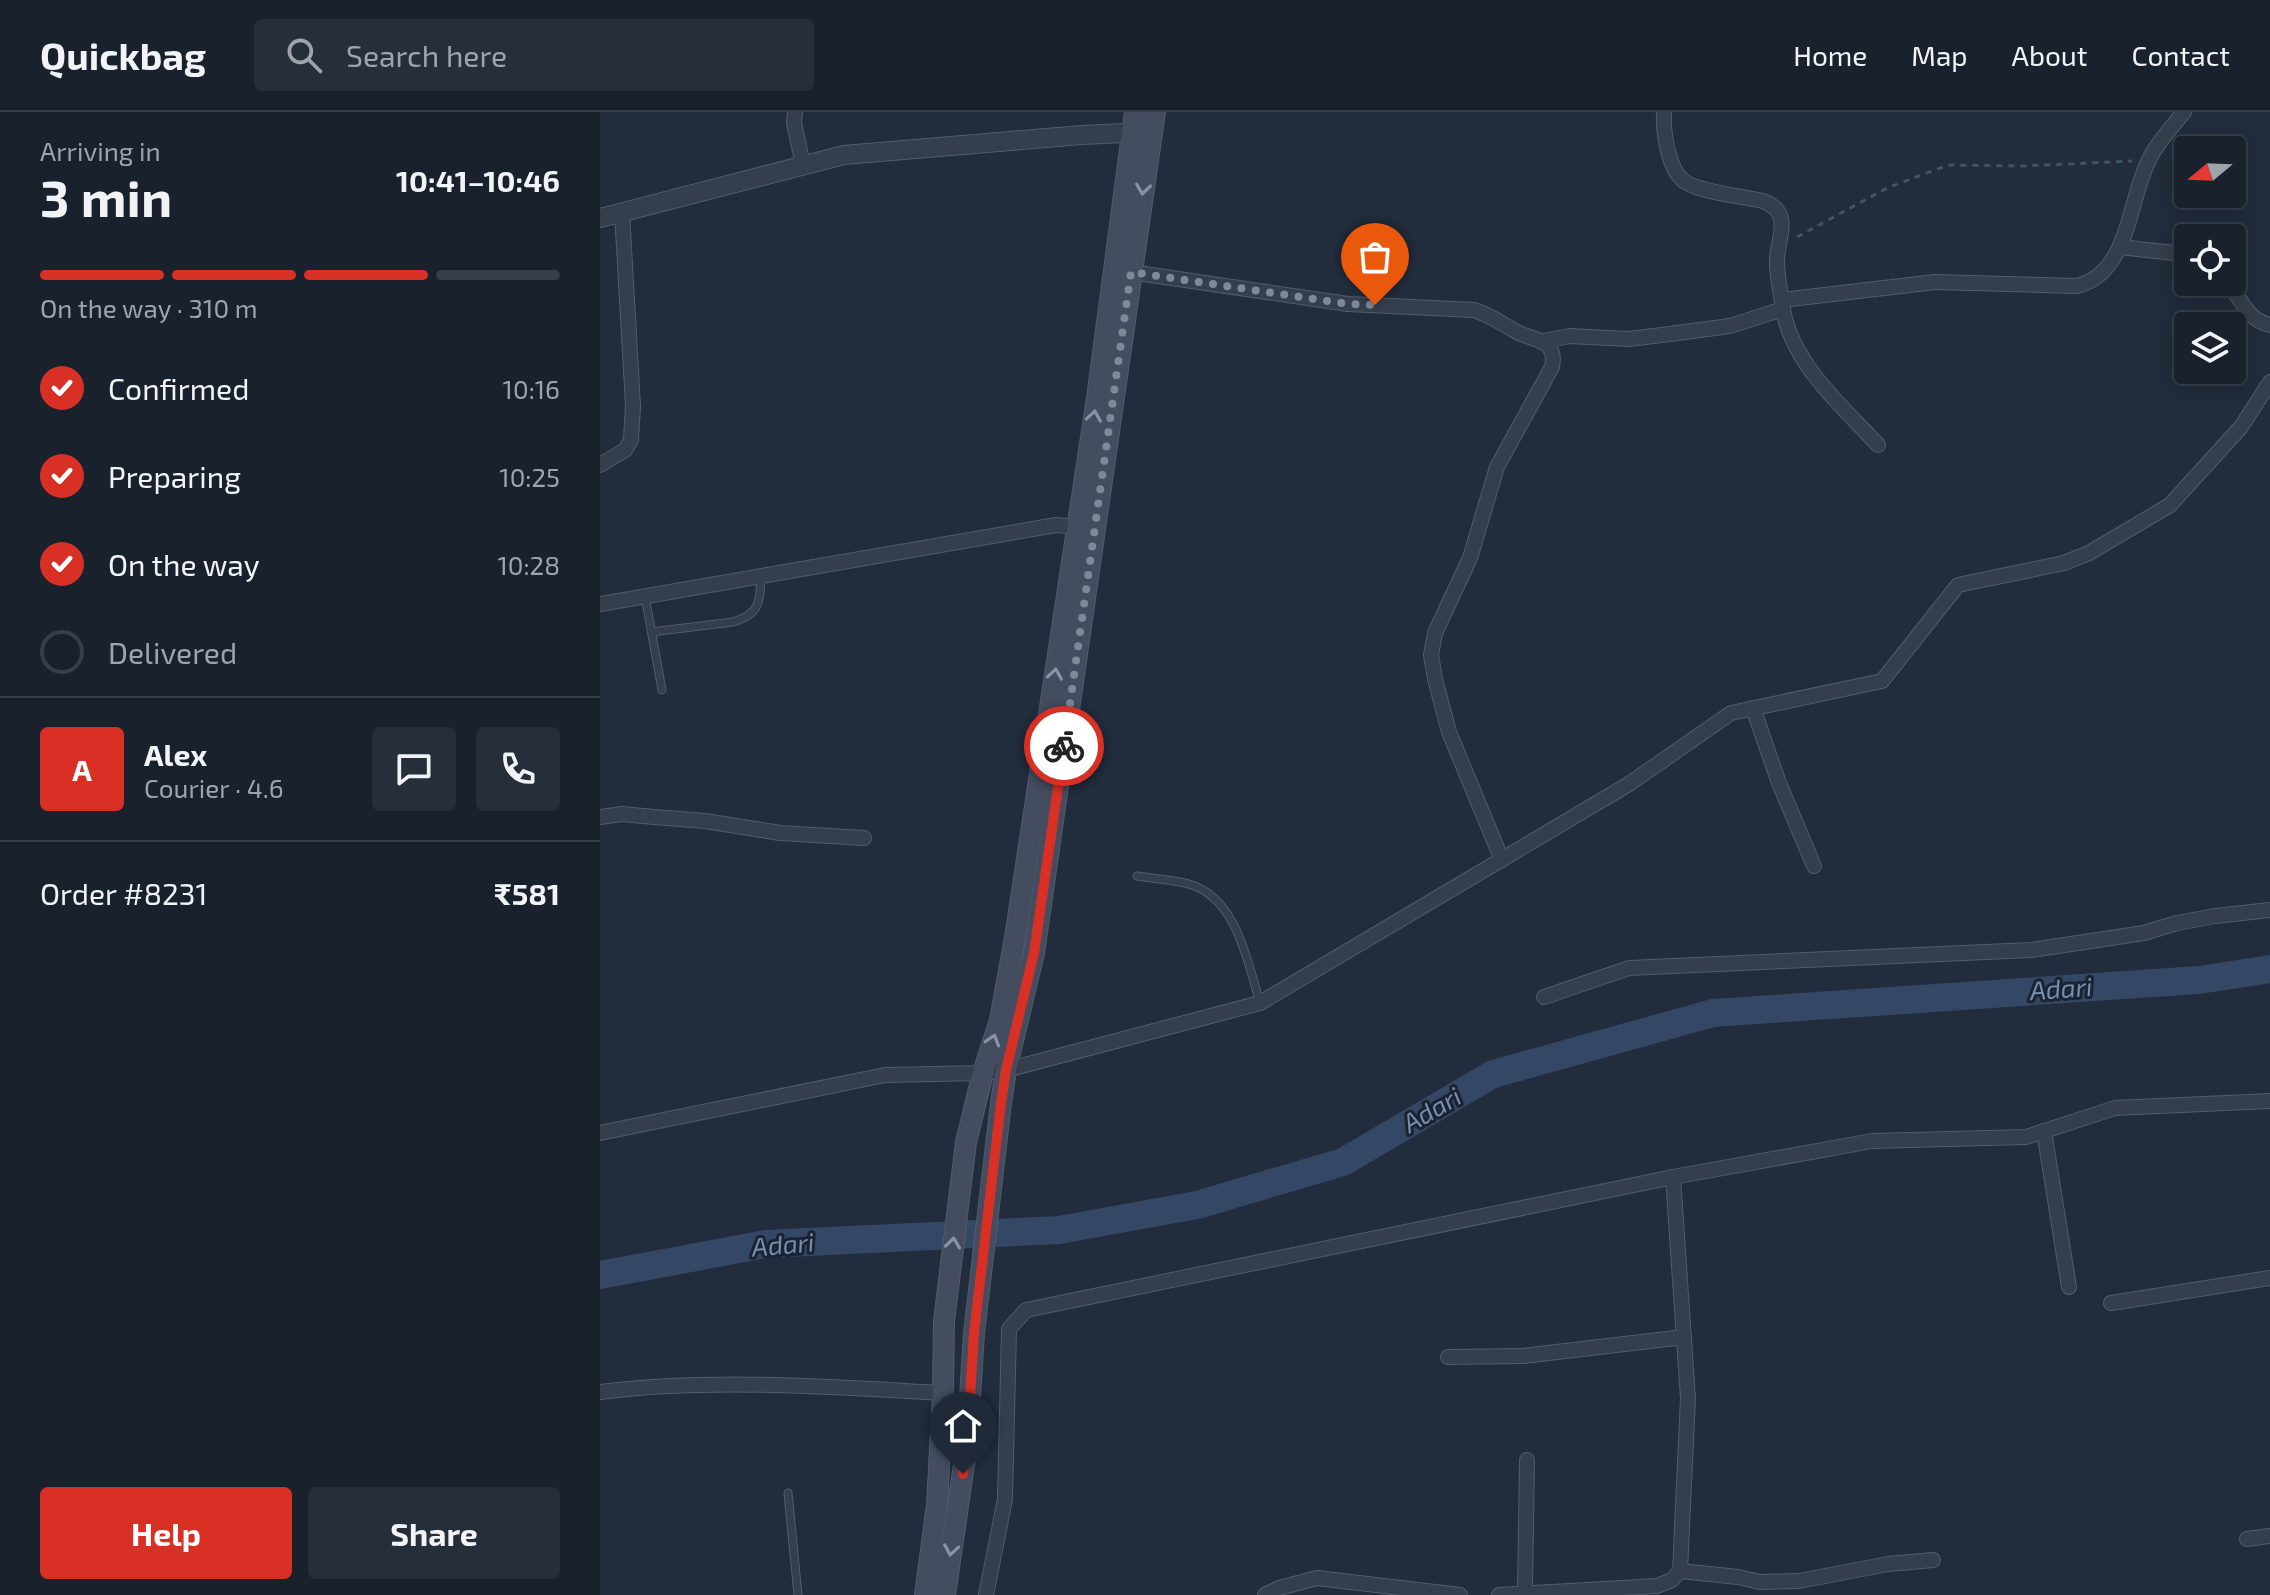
<!DOCTYPE html>
<html lang="en">
<head>
<meta charset="utf-8">
<style>
	body { margin:0; font-family:"Exo 2",sans-serif; background:#262e39; color:#f1f3f6; height:100vh; display:flex; flex-direction:column; font-size:30px; white-space:nowrap }
	* { box-sizing:border-box; margin:0 }
	p { font-size:26px; color:#9fa3aa }
	.icon { flex:none; width:44px; height:44px; fill:none; stroke:currentColor; stroke-width:2; stroke-linecap:round; stroke-linejoin:round }
	.map { position:relative; flex:1; overflow:hidden }
	.details { display:flex; flex-direction:column; background:#19212d; width:600px }
	.details>* { flex:none }
	.needle { width:52px; rotate:251deg }
	.buttons { position:absolute; left:1574px; top:24px; display:grid; gap:16px }
	.buttons a { display:grid; place-items:center; width:72px; height:72px; border-radius:8px; background:#19212d; box-shadow:0 4px 20px #0003,0 0 0 2px #373e49; font-size:40px }
	.pin { position:absolute; display:grid; place-items:center; width:68px; height:68px; color:#fff; margin:-82px -34px; border-radius:50% 50% 50% 0; rotate:-45deg; box-shadow:0 0 8px #0007 }
	.pin .icon { rotate:45deg }
	.courier { position:absolute; display:grid; place-items:center; width:80px; height:80px; margin:-40px; border:6px solid #d93025; border-radius:50%; background:#fff; color:#222; box-shadow:0 2px 10px #0007 }
	.headline em { font-style:normal; font-weight:700 }
	.headline div { display:flex; flex-direction:column-reverse }
	.headline { display:flex; align-items:center; justify-content:space-between; height:136px; padding:0 40px }
	h1 { font-size:52px; font-weight:700; line-height:60px }
	.bar { display:grid; grid-template-columns:repeat(4,1fr); gap:12px 8px; align-content:center; height:96px; padding:0 40px }
	.bar i { height:10px; border-radius:6px; background:#373e49 }
	.bar .on { background:#d93025 }
	.bar p { grid-column:span 4 }
	.line { display:flex; align-items:center; gap:20px; padding:0 40px; border-top:2px solid #373e49 }
	.line div { flex:1 }
	.round { display:grid; place-items:center; flex:none; width:84px; height:84px; border-radius:8px; background:#262e39 }
	ol { padding:0 40px; list-style:none }
	li { display:flex; align-items:center; gap:24px; height:88px }
	li p { margin-inline-start:auto }
	li .icon { padding:8px; border-radius:50%; background:#d93025; color:#fff; stroke-width:4 }
	li:last-child { color:#9fa3aa }
	li i { width:44px; height:44px; border:4px solid #373e49; border-radius:50% }
	.action { display:flex; gap:16px; margin-top:auto; padding:16px 40px }
	.action a { flex:1; height:92px; border-radius:8px; background:#d93025; color:#fff; font-size:32px; font-weight:700; line-height:92px; text-align:center }
	.action a+a { background:#262e39; color:#f1f3f6 }
	header { display:flex; align-items:center; gap:48px; box-sizing:border-box; height:112px; padding:0 40px; background:#19212d; border-bottom:2px solid #373e49 }
	header strong { font-size:38px }
	nav { display:flex; gap:44px; margin-inline-start:auto; font-size:28px }
	.search { width:560px; height:72px; background:#262e39; display:flex; align-items:center; gap:20px; box-sizing:border-box; padding:0 28px; border-radius:8px; color:#9fa3aa; font-size:30px }
	main { display:flex; flex:1; min-height:0 }
	.map>svg:first-child { display:block }
</style>
</head>
<body>
<header>
<strong>Quickbag</strong>
<div class="search"><svg class="icon" aria-label="search" viewBox="0 0 24 24"><circle cx="10" cy="10" r="6"/><path d="M15 15l6 6"/></svg>Search here</div>
<nav><a>Home</a><a>Map</a><a>About</a><a>Contact</a></nav>
</header>
<main>
<section class="details">
<div class="headline"><div><h1>3 min</h1><p>Arriving in</p></div><em>10:41–10:46</em></div>
<div class="bar"><i class="on"></i><i class="on"></i><i class="on"></i><i></i><p>On the way · 310 m</p></div>
<ol>
<li><svg class="icon" aria-label="check" viewBox="0 0 24 24"><path d="M5 12l5 5 9-10"/></svg>Confirmed<p>10:16</p></li>
<li><svg class="icon" aria-label="check" viewBox="0 0 24 24"><path d="M5 12l5 5 9-10"/></svg>Preparing<p>10:25</p></li>
<li><svg class="icon" aria-label="check" viewBox="0 0 24 24"><path d="M5 12l5 5 9-10"/></svg>On the way<p>10:28</p></li>
<li><i></i>Delivered</li>
</ol>
<div class="line" style="height:144px"><b class="round" style="background:#d93025;color:#fff">A</b><div><b>Alex</b><p>Courier · 4.6</p></div><a class="round"><svg class="icon" aria-label="chat" viewBox="0 0 24 24"><path d="M4 5h16v11H9l-5 4z"/></svg></a><a class="round"><svg class="icon" aria-label="phone" viewBox="0 0 24 24"><path d="M5 4h4l2 5-3 2q2 4 5 5l2-3 5 2v4C11 20 4 13 5 4z"/></svg></a></div>
<div class="line" style="height:104px"><div>Order #8231</div><b>₹581</b></div>
<div class="action"><a>Help</a><a>Share</a></div>
</section>
<div class="map">
<svg width="1670" height="1483" viewBox="0 0 1670 1483">
	<rect width="100%" height="100%" fill="#212c3c"/>
	<g fill="none" stroke-linecap="round" stroke-linejoin="round">
		<path stroke="#344764" stroke-width="28" d="M0,1163L166,1132L459,1118L597,1093L743,1050L893,962L1113,901L1599,868L1670,857"/>
		<g stroke="#535c6a" stroke-width="9">
			<g id="service">
				<path d="M45,484L62,578"/>
				<path d="M51,520L133,510C160,502 160,490 161,464"/>
				<path d="M537,764C554,767 575,767 592,773C637,788 648,851 660,891"/>
				<path d="M188,1381L198,1483"/>
			</g>
		</g>
		<g stroke="#535c6a" stroke-width="16">
			<g id="minor">
				<path d="M195,0L194,11L203,53"/>
				<path d="M1064,0C1063,19 1068,61 1087,71C1102,80 1145,85 1163,89C1196,102 1175,128 1177,154C1178,168 1181,183 1183,197C1192,252 1242,294 1278,333"/>
				<path d="M1520,135L1574,141L1588,146"/>
				<path d="M531,160L748,192L874,198C890,203 901,211 915,219C932,229 958,226 952,255L897,355L870,446L835,521L831,543L835,567L849,620L902,748"/>
				<path d="M1625,170C1644,186 1643,206 1670,213"/>
				<path d="M1182,188L1335,170L1477,174C1529,161 1528,91 1548,50C1556,32 1571,16 1584,0"/>
				<path d="M943,229L970,224L1028,227L1054,224L1130,214L1183,197"/>
				<path d="M0,353L25,338L31,328L33,294L22,100"/>
				<path d="M0,492L456,413L477,415"/>
				<path d="M1153,596L1179,671L1214,754"/>
				<path d="M0,705L22,702L54,705L105,709L180,721L264,726"/>
				<path d="M944,885L1029,856L1431,838L1544,821L1577,811L1615,804L1670,798"/>
				<path d="M1444,1019L1469,1175"/>
				<path d="M0,1021L285,963L383,961L406,958L660,891L1029,672L1131,601L1282,569L1358,473L1464,451L1489,441L1570,393L1641,315L1670,270"/>
				<path d="M1511,1191L1670,1166"/>
				<path d="M848,1245L923,1244L1084,1225"/>
				<path d="M0,1280C114,1266 229,1275 343,1281"/>
				<path d="M1647,1427L1670,1424"/>
				<path d="M1080,1459L1138,1465L1160,1470L1199,1469L1288,1452L1333,1448"/>
				<path d="M925,1480L927,1348"/>
				<path d="M386,1483L405,1387L409,1217L426,1198L1073,1065L1272,1029L1426,1025L1515,996L1670,989"/>
				<path d="M665,1483L679,1476L717,1466L860,1483"/>
				<path d="M899,1483L1057,1474L1072,1468L1080,1459L1088,1286L1073,1065"/>
			</g>
		</g>
		<g stroke="#535c6a" stroke-width="20">
			<path id="tertiary" d="M0,106L244,43L482,23L545,20"/>
		</g>
		<g stroke="#535c6a" stroke-width="22">
			<g id="secondary">
				<path d="M325,1483L337,1393L343,1281L344,1209L366,1030L383,961L400,908L415,826L497,286L535,0"/>
				<path d="M345,1483L367,1332L374,1221L401,991L406,958L434,841L555,0"/>
			</g>
		</g>
		<path stroke="#41565a" stroke-width="3" stroke-dasharray="6 6" stroke-linecap="butt" d="M1197,125L1287,76L1348,53L1424,54L1532,49"/>
		<use href="#service" stroke="#353e4c" stroke-width="7"/>
		<use href="#minor" stroke="#353e4c" stroke-width="14"/>
		<use href="#tertiary" stroke="#353e4c" stroke-width="18"/>
		<use href="#secondary" stroke="#434d5f" stroke-width="20"/>
	</g>
	<defs><path id="oneway-chevron" d="M-2-3.5L2.5 0L-2 3.5" fill="none" stroke-width="1.6" stroke-linecap="round" stroke-linejoin="round" transform="scale(2)"/></defs>
	<g stroke="#8a93a3">
		<use href="#oneway-chevron" transform="translate(543 77) rotate(98)"/>
		<use href="#oneway-chevron" transform="translate(494 304) rotate(-81)"/>
		<use href="#oneway-chevron" transform="translate(455 562) rotate(-81)"/>
		<use href="#oneway-chevron" transform="translate(393 928) rotate(-73)"/>
		<use href="#oneway-chevron" transform="translate(353 1131) rotate(-83)"/>
		<use href="#oneway-chevron" transform="translate(351 1438) rotate(99)"/>
	</g>
	<g fill="none" stroke-linecap="round" stroke-linejoin="round">
		<path stroke="#7e8897" stroke-width="8" stroke-dasharray="0 14.4" d="M464,634L531,160L748,192L775,193"/>
		<path stroke="#d93025" stroke-width="10" d="M363,1362L367,1332L374,1221L401,991L406,958L434,841L464,634"/>
	</g>
	<g text-anchor="middle" stroke-width="6" stroke-linejoin="round" paint-order="stroke">
		<g font-size="26" font-style="italic" fill="#768eb2" stroke="#1a2330">
			<text transform="translate(1461 877) rotate(-4)" y="9">Adari</text>
			<text transform="translate(832 998) rotate(-30)" y="9">Adari</text>
			<text transform="translate(183 1133) rotate(-5)" y="9">Adari</text>
		</g>
	</g>
</svg>
<div class="buttons">
<a><svg class="needle" viewBox="-14 -14 28 28"><path d="M0-13l5 13h-10z" fill="#e53935"/><path d="M0 13l5-13h-10z" fill="#9fa3aa"/></svg></a>
<a><svg class="icon" aria-label="locate" viewBox="0 0 24 24"><circle cx="12" cy="12" r="6"/><path d="M12 2v4M12 18v4M2 12h4M18 12h4"/></svg></a>
<a><svg class="icon" aria-label="layers" viewBox="0 0 24 24"><path d="M12 4l9 5-9 5-9-5zM3 14l9 5 9-5"/></svg></a>
</div>
<div class="pin" style="left:775px;top:193px;background:#ea580c"><svg class="icon" aria-label="bag" viewBox="0 0 24 24"><path d="M5 8h14l-1 12H6zM9 8a3 3 0 0 1 6 0"/></svg></div>
<div class="pin" style="left:363px;top:1362px;background:#1f2937"><svg class="icon" aria-label="home" viewBox="0 0 24 24"><path d="M3 11l9-7 9 7M6 9v11h12V9"/></svg></div>
<div class="courier" style="left:464px;top:634px"><svg class="icon" aria-label="bike" viewBox="0 0 24 24"><circle cx="6" cy="16" r="4"/><circle cx="18" cy="16" r="4"/><path d="M6 16l4-8h5l3 8M10 8l3 8H6M13 5h3"/></svg></div>
</div>
</main>
</body>
</html>
